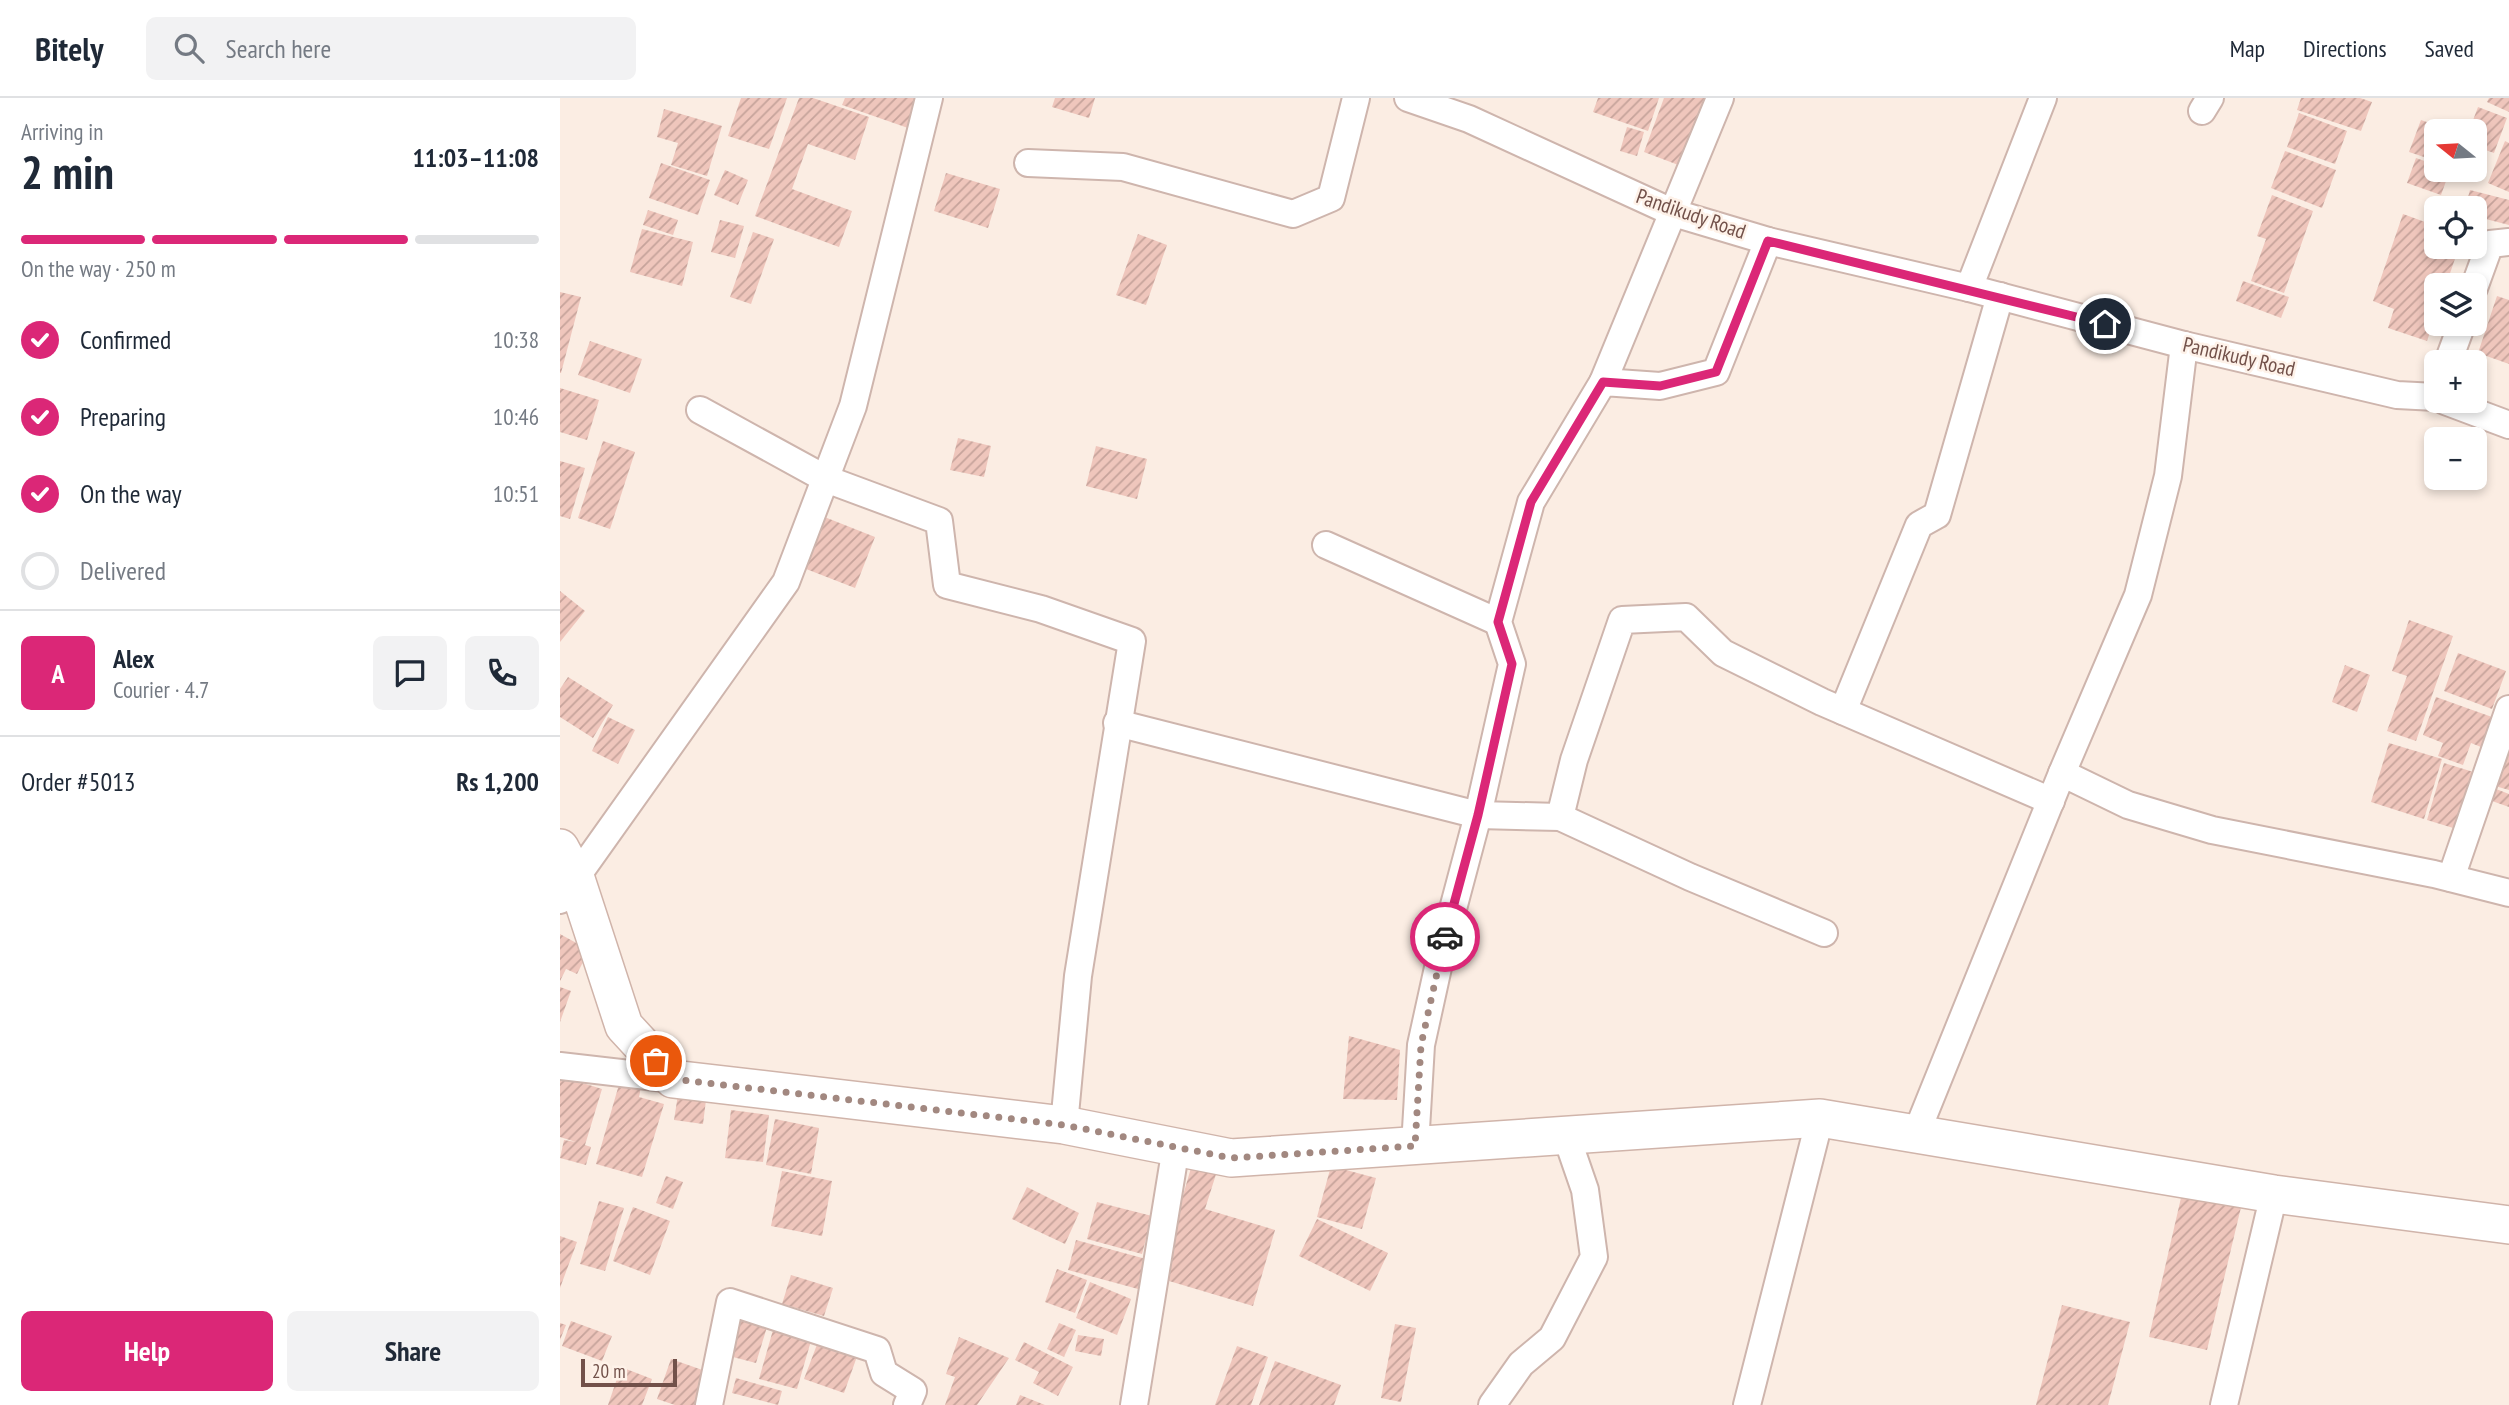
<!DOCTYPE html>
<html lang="en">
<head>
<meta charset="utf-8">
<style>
	body { margin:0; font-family:"PT Sans Narrow",sans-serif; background:#f2f2f3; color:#1f2937; height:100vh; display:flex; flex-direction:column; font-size:26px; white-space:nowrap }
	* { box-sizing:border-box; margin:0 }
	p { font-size:23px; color:#747a83 }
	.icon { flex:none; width:38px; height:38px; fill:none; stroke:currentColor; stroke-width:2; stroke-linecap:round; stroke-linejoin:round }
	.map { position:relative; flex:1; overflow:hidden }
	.side { display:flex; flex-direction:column; background:#fff; width:560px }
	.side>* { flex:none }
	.needle { width:46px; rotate:288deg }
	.fabs { position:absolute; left:1864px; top:21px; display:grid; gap:14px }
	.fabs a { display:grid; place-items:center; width:63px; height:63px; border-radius:10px; background:#fff; box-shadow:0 4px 10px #0003; font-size:35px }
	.scale { position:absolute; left:21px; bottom:18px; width:96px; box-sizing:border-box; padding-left:7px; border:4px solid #72514a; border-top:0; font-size:19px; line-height:24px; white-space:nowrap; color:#72514a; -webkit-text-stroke:5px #fef2e9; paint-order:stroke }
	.pin { position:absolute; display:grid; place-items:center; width:60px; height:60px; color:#fff; margin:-30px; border:4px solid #fff; border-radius:50%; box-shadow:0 2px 7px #0007 }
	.courier { position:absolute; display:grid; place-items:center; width:70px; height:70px; margin:-35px; border:5px solid #db2777; border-radius:50%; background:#fff; color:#222; box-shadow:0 2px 9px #0007 }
	.overview em { font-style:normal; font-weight:600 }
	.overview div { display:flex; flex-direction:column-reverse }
	.overview { display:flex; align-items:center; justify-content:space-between; height:119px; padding:0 21px }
	h1 { font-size:46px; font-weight:600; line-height:52px }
	.bar { display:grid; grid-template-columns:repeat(4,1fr); gap:10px 7px; align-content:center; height:84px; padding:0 21px }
	.bar i { height:9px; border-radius:5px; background:#e0e1e3 }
	.bar .on { background:#db2777 }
	.bar p { grid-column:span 4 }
	.line { display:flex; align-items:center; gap:18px; padding:0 21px; border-top:2px solid #e0e1e3 }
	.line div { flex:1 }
	.round { display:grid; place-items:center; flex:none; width:74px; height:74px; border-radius:10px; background:#f2f2f3 }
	ol { padding:0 21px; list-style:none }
	li { display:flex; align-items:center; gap:21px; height:77px }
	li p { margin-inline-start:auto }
	li .icon { padding:7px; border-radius:50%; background:#db2777; color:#fff; stroke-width:4 }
	li:last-child { color:#747a83 }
	li i { width:38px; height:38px; border:4px solid #e0e1e3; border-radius:50% }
	.cta { display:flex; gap:14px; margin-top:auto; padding:14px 21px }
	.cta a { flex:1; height:80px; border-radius:10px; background:#db2777; color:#fff; font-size:28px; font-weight:600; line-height:80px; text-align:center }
	.cta a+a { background:#f2f2f3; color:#1f2937 }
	header { display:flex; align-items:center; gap:42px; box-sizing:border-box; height:98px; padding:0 35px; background:#fff; border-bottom:2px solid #e0e1e3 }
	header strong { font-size:33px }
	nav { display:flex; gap:38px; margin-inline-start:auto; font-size:24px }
	.search { width:490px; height:63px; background:#f2f2f3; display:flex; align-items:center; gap:18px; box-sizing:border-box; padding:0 24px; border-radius:10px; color:#747a83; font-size:26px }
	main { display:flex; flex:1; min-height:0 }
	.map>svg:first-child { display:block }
</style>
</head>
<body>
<header>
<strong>Bitely</strong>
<div class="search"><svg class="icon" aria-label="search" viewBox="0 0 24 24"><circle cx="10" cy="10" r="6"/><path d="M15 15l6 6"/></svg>Search here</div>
<nav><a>Map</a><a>Directions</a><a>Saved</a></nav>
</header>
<main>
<section class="side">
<div class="overview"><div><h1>2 min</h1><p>Arriving in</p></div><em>11:03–11:08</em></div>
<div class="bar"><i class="on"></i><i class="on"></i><i class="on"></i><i></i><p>On the way · 250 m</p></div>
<ol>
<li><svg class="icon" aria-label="check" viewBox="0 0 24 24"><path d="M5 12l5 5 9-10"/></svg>Confirmed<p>10:38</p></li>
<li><svg class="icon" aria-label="check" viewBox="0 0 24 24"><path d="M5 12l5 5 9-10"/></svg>Preparing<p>10:46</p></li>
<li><svg class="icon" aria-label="check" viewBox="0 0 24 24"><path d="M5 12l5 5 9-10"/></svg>On the way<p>10:51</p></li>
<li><i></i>Delivered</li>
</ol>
<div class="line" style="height:126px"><b class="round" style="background:#db2777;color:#fff">A</b><div><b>Alex</b><p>Courier · 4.7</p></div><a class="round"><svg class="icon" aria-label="chat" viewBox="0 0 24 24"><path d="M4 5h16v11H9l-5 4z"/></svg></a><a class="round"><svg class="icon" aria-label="phone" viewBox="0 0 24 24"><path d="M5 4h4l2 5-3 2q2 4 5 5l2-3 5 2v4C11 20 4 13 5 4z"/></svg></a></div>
<div class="line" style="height:91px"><div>Order #5013</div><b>Rs 1,200</b></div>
<div class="cta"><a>Help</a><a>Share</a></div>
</section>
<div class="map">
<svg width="1949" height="1307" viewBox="0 0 1949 1307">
	<defs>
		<pattern id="building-hatch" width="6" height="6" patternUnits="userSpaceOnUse" patternTransform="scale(1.75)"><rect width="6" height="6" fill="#efc6bc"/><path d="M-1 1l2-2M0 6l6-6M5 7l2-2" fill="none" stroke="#c6a39b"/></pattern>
	</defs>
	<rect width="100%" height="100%" fill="#fbede3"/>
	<g fill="url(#building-hatch)">
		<path d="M181,0H227L209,51L168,38Z"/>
		<path d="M239,0H253L309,19L295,62L248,46L232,91L292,113L279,149L195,118Z"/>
		<path d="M285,0H358L348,30L282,7Z"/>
		<path d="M495,0H535L529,20L492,9Z"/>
		<path d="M1038,0H1099L1088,33L1033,14Z"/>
		<path d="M1104,0H1145L1121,68L1084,54Z"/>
		<path d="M1741,0H1800L1812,4L1801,33L1737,12Z"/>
		<path d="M1929,0H1949V14L1927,4Z"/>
		<path d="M1918,9L1947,20L1934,55L1914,48V33H1909Z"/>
		<path d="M104,11L162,28L147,78L111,67L118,45L97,39Z"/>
		<path d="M1739,15L1787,33L1775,66L1727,49Z"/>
		<path d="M1861,22L1893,33H1876V63L1849,54Z"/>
		<path d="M1067,29L1084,34L1077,58L1060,53Z"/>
		<path d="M1945,43L1949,45V94L1928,85Z"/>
		<path d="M1725,53L1776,72L1762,110L1711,90Z"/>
		<path d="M1856,60L1876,67V72H1890L1881,97L1847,85Z"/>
		<path d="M101,65L150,82L138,117L89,100Z"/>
		<path d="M165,72L188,82L178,107L154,97Z"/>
		<path d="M386,75L440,91L428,130L374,113Z"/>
		<path d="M1910,92L1949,102V127L1914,118V110H1905Z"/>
		<path d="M1712,97L1753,113L1724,195L1691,183L1706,141L1697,138Z"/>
		<path d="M88,112L118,122L113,137L83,127Z"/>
		<path d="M1843,116L1876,128V149H1899L1886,187H1876V217L1867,243L1828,230L1834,211L1813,203Z"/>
		<path d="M160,122L184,128L175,160L151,154Z"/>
		<path d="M82,131L133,144L122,188L70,174Z"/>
		<path d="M193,134L214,141L191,206L170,199Z"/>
		<path d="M578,136L607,147L586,207L556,197Z"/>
		<path d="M1683,183L1729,199L1721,220L1676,203Z"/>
		<path d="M0,194L21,199L1,275H0Z"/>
		<path d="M1937,198L1949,202V266L1918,255Z"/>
		<path d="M30,243L82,261L70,295L18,277Z"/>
		<path d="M0,290L39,302L27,342L0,334Z"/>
		<path d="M398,340L431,348L424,379L390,372Z"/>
		<path d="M43,343L75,354L50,431L18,420Z"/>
		<path d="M536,348L587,361L577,401L526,388Z"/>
		<path d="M0,363L25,370L10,421L0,418Z"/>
		<path d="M262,418L315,439L295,490L241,469Z"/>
		<path d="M0,493L25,513L0,544Z"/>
		<path d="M1849,522L1893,538L1856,643L1827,633L1847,578L1832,573Z"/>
		<path d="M1898,555L1946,573L1932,611L1884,593Z"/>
		<path d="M1785,567L1810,577L1797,614L1772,604Z"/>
		<path d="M8,579L53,607L33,640L0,619V591Z"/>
		<path d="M1876,599L1932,619L1921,649L1911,645L1903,667L1878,658L1883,645L1863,637Z"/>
		<path d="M48,619L75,632L58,666L32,653Z"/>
		<path d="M1949,642V692L1935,688Z"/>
		<path d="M1829,645L1882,661L1864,721L1811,704Z"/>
		<path d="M1884,665L1920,676L1903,733L1867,722Z"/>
		<path d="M1936,691L1949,696V709L1932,703Z"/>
		<path d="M0,836L29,852L17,876L6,871L0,883Z"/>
		<path d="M0,889L11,893L0,924Z"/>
		<path d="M789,938L840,952L837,1002L783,1001Z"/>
		<path d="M0,978L42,991L25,1047L31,1049L26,1067L0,1060L4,1042L16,1044L0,1039Z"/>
		<path d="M60,983L81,989L79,999L104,1006L82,1079L36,1066Z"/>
		<path d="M119,990L147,994L143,1026L114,1022Z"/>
		<path d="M171,1012L209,1017L203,1064L165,1060Z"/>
		<path d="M215,1021L259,1030L251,1076L206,1067Z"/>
		<path d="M633,1063L658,1070L645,1111L715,1132L693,1208L599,1180Z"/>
		<path d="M771,1068L816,1080L802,1131L757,1119Z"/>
		<path d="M222,1073L272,1083L262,1138L211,1128Z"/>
		<path d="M106,1078L123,1084L113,1111L96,1105Z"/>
		<path d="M467,1089L519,1115L505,1146L452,1121Z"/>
		<path d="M1623,1091L1682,1105L1647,1252L1589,1239Z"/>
		<path d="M39,1103L64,1110L45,1173L20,1166Z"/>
		<path d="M537,1104L592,1118L582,1156L527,1141Z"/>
		<path d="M73,1109L110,1123L90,1177L53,1163Z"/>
		<path d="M757,1121L828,1155L810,1193L739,1158Z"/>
		<path d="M0,1138L17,1144L0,1190Z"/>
		<path d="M516,1142L586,1161L578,1191L508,1172Z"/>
		<path d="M497,1171L527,1182L515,1215L485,1204Z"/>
		<path d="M231,1177L273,1190L264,1218L222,1206Z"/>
		<path d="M530,1184L571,1201L557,1237L516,1220Z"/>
		<path d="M1502,1207L1570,1224L1548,1307H1476Z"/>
		<path d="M179,1222L207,1229L196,1265L169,1258Z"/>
		<path d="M11,1223L52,1238L42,1263L2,1248Z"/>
		<path d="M0,1225L6,1227L0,1242Z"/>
		<path d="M215,1225L253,1236L237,1291L199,1281Z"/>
		<path d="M499,1225L516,1232L504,1259L487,1251Z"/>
		<path d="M835,1226L856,1230L841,1304L821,1300Z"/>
		<path d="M261,1236L300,1250L284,1295L244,1281Z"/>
		<path d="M518,1237L544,1241L541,1258L515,1253Z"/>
		<path d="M399,1239L449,1260L417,1307H385L395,1279L386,1276Z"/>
		<path d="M464,1244L513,1269L498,1298L473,1285L479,1274L455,1262Z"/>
		<path d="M677,1248L708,1259L691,1307H655Z"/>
		<path d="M111,1261L151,1275L140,1307H115L97,1301Z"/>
		<path d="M715,1263L781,1287L774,1307H699Z"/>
		<path d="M61,1269L92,1281L82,1307H48Z"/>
		<path d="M176,1280L222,1293L218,1307L172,1295Z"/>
		<path d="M460,1297L485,1307H456Z"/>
	</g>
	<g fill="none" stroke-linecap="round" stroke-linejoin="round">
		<g stroke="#ceb5ad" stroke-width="30">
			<g id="street">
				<path d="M848,0L909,21L1114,115L1208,143L1409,190L1624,247L1837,297L1876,299"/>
				<path d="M1642,13L1650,0"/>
				<path d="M468,65L563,69L733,116L771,100L796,0"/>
				<path d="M1409,190L1483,0"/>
				<path d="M1914,190L1930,146L1949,144"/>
				<path d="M1888,264L1902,226"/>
				<path d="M1043,284L1160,0"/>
				<path d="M1885,303L1949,327"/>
				<path d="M140,312L266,381L379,423L387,487L481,511L572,543L518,878L504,1027"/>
				<path d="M766,447L938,524"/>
				<path d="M1283,613L1359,427L1377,417L1440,198"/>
				<path d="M557,625L918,717L1000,719L1130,779L1264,835"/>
				<path d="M1502,675L1568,707L1652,732L1874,776L1949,795"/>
				<path d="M1000,719L1014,662L1062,522L1126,519L1163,555L1262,604L1491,703"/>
				<path d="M1891,780L1949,611"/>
				<path d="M0,802L226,484L293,308L369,0"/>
				<path d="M0,968L113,981"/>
				<path d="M1356,1036L1502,675L1578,497L1608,378L1624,247"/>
				<path d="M855,1048L861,947L881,856L918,717L952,566L938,524L971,404L1043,284L1100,288L1156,274L1208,143"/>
				<path d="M149,1307L170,1204L317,1252L324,1275L353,1293L347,1307"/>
				<path d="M574,1307L616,1049"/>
				<path d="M932,1307L961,1266L992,1240L1034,1159L1025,1092L1006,1037"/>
				<path d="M1187,1307L1260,1020"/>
				<path d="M1664,1307L1714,1096"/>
			</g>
		</g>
		<g stroke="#d0b4aa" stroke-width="40">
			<path id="secondary" d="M0,750L15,778L64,928L113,981L504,1027L671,1060L1260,1020L1714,1096L1949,1127"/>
		</g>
		<use href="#street" stroke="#fff" stroke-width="26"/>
		<use href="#secondary" stroke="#fff" stroke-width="37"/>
	</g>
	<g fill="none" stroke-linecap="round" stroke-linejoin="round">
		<path stroke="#a28880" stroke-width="7" stroke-dasharray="0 12.6" d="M96,963L113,981L504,1027L671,1060L855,1048L861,947L885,839"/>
		<path stroke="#db2777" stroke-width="9" d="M885,839L918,717L952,566L938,524L971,404L1043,284L1100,288L1156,274L1208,143L1545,226"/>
	</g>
	<g text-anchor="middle" stroke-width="5" stroke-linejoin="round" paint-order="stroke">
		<g font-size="21" fill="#72514a" stroke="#fef2e9">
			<text transform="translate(1131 116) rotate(19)" y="7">Pandikudy Road</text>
			<text transform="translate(1679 259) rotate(13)" y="7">Pandikudy Road</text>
		</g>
	</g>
</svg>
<div class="fabs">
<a><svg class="needle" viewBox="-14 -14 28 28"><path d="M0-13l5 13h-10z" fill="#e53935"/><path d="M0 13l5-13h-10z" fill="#747a83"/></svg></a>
<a><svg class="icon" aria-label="locate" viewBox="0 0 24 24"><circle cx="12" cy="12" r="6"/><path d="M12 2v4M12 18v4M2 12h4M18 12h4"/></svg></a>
<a><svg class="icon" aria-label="layers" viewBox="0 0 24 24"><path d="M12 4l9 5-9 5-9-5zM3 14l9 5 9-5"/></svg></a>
<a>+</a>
<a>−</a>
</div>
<div class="scale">20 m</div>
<div class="pin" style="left:96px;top:963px;background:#ea580c"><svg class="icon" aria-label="bag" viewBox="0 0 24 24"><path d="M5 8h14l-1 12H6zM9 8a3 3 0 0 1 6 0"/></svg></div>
<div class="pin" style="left:1545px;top:226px;background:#1f2937"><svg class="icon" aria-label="home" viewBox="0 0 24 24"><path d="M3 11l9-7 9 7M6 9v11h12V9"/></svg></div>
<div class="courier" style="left:885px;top:839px"><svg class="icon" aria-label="car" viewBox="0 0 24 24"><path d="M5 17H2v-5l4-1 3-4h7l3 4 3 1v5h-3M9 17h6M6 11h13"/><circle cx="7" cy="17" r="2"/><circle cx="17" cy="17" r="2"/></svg></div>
</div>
</main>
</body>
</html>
